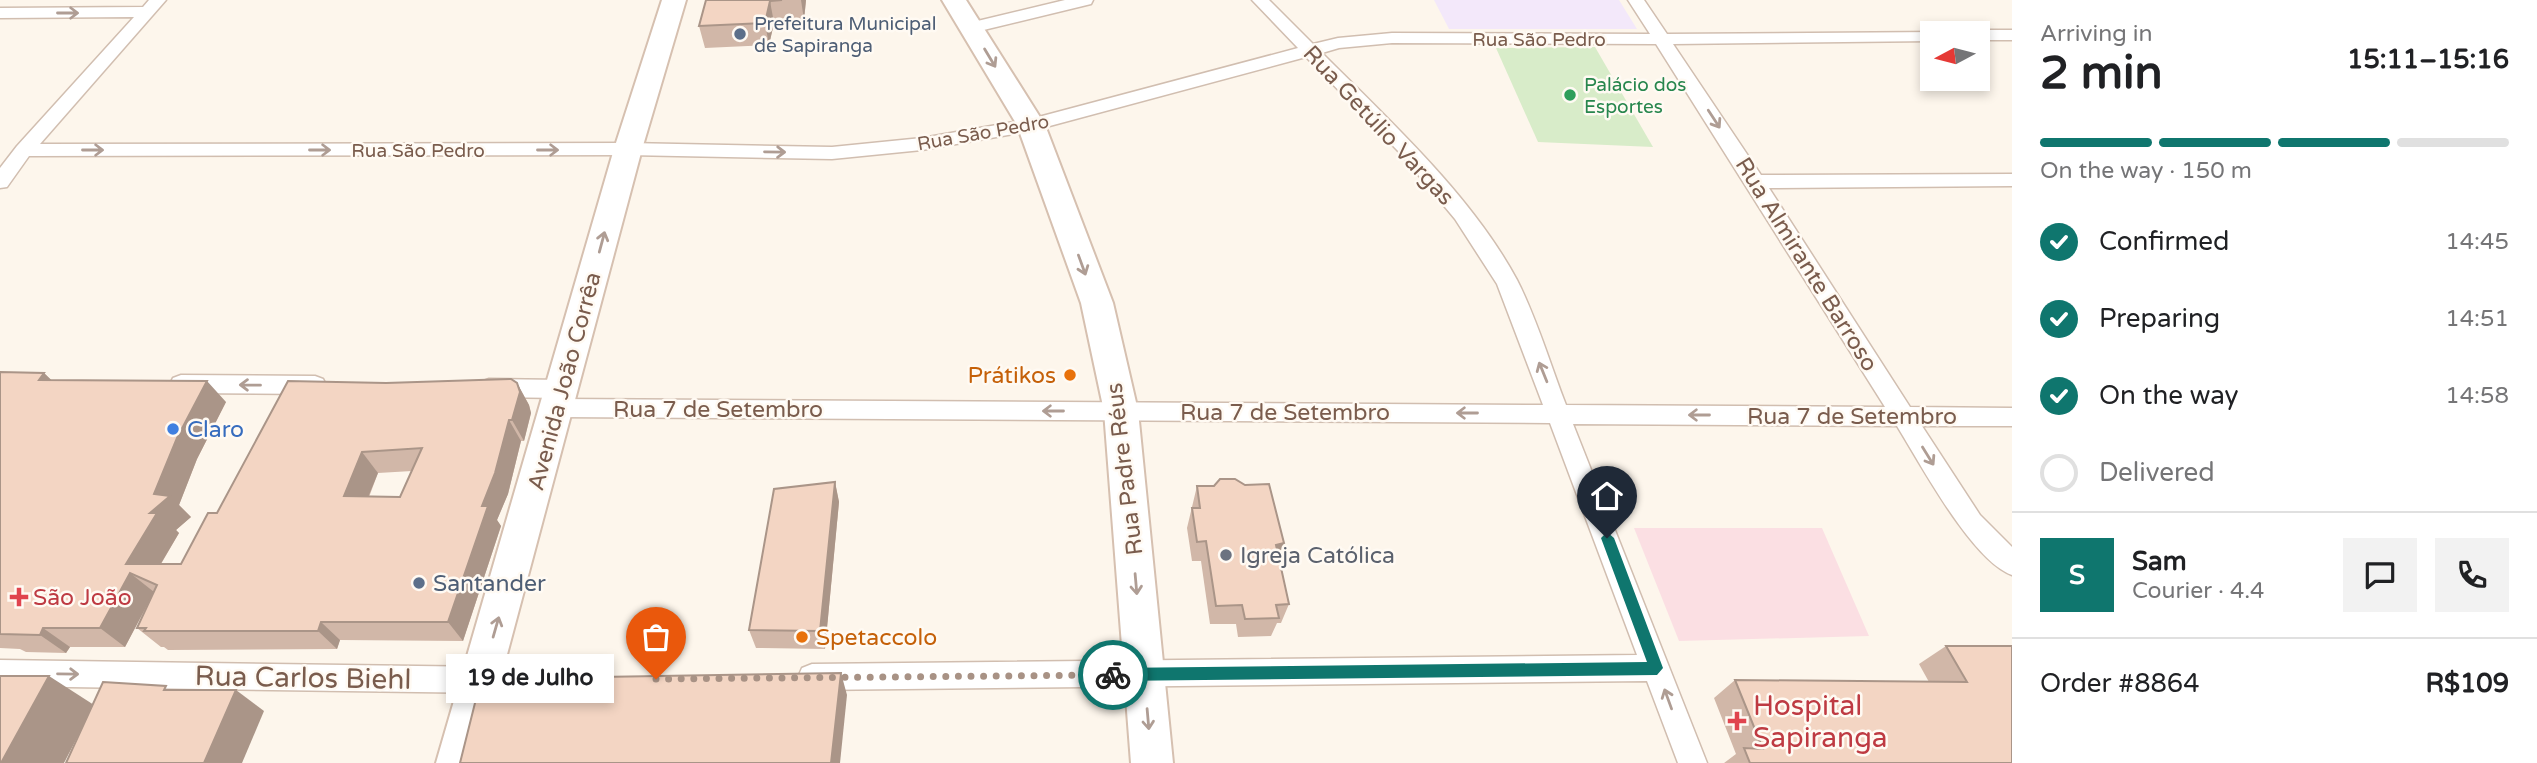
<!DOCTYPE html>
<html lang="en">
<head>
<meta charset="utf-8">
<style>
	body { margin:0; font-family:"Varela Round",sans-serif; background:#f2f2f2; color:#202124; height:100vh; display:flex; flex-direction:column; font-size:26px; white-space:nowrap }
	* { box-sizing:border-box; margin:0 }
	p { font-size:23px; color:#757577 }
	.icon { flex:none; width:38px; height:38px; fill:none; stroke:currentColor; stroke-width:2; stroke-linecap:round; stroke-linejoin:round }
	.map { position:relative; flex:1; overflow:hidden }
	.sheet { display:flex; flex-direction:column; background:#fff; width:525px }
	.sheet>* { flex:none }
	.needle { width:46px; rotate:263deg }
	.controls { position:absolute; left:1920px; top:21px; display:grid; gap:14px }
	.controls a { display:grid; place-items:center; width:70px; height:70px; border-radius:0px; background:#fff; box-shadow:0 4px 10px #0003; font-size:35px }
	.pin { position:absolute; display:grid; place-items:center; width:60px; height:60px; color:#fff; margin:-72px -30px; border-radius:50% 50% 50% 0; rotate:-45deg; box-shadow:0 0 7px #0007 }
	.pin .icon { rotate:45deg }
	.courier { position:absolute; display:grid; place-items:center; width:70px; height:70px; margin:-35px; border:5px solid #0f766e; border-radius:50%; background:#fff; color:#222; box-shadow:0 2px 9px #0007 }
	.bubble { position:absolute; height:49px; border-radius:0px; background:#fff; box-shadow:0 4px 10px #0003; font-size:23px; font-weight:700; line-height:49px; text-align:center }
	.overview em { font-style:normal; font-weight:700 }
	.overview div { display:flex; flex-direction:column-reverse }
	.overview { display:flex; align-items:center; justify-content:space-between; height:119px; padding:0 28px }
	h1 { font-size:46px; font-weight:700; line-height:52px }
	.bar { display:grid; grid-template-columns:repeat(4,1fr); gap:10px 7px; align-content:center; height:84px; padding:0 28px }
	.bar i { height:9px; border-radius:5px; background:#e0e0e0 }
	.bar .on { background:#0f766e }
	.bar p { grid-column:span 4 }
	.line { display:flex; align-items:center; gap:18px; padding:0 28px; border-top:2px solid #e0e0e0 }
	.line div { flex:1 }
	.round { display:grid; place-items:center; flex:none; width:74px; height:74px; border-radius:0px; background:#f2f2f2 }
	ol { padding:0 28px; list-style:none }
	li { display:flex; align-items:center; gap:21px; height:77px }
	li p { margin-inline-start:auto }
	li .icon { padding:7px; border-radius:50%; background:#0f766e; color:#fff; stroke-width:4 }
	li:last-child { color:#757577 }
	li i { width:38px; height:38px; border:4px solid #e0e0e0; border-radius:50% }
	main { display:flex; flex:1; min-height:0 }
	.map>svg:first-child { display:block }
</style>
</head>
<body>
<main>
<div class="map">
<svg width="2012" height="763" viewBox="0 0 2012 763">
	<rect width="100%" height="100%" fill="#fdf6ec"/>
	<path fill="#f3e8fa" d="M1434,0H1619L1637,29H1449Z"/>
	<path fill="#fbdfe3" d="M1634,528H1822L1869,636L1679,641Z"/>
	<path fill="#d8ecc9" d="M1595,47L1653,147L1538,142L1496,48Z"/>
	<g fill="none" stroke-linecap="round" stroke-linejoin="round">
		<g stroke="#d1beb0" stroke-width="3">
			<g id="street">
				<path d="M149,0H166L40,144L628,143L832,147L922,138L1031,119L1298,48L1252,0H1269L1313,44L1338,38L1392,33L1650,34L1628,0H1644L1667,34L1938,32L1932,33V41L1673,44L1761,175L2012,174V186L1769,188L1910,407L2012,408V426H1922L1980,515L2012,547V575C1972,561 1920,463 1897,426L1573,424L1707,763H1678L1647,681L812,690L802,686L798,677L802,668L812,664L1637,655L1550,423L558,417L550,414L546,408L550,402L558,399L1543,405L1497,284L1455,219L1400,153L1306,57L1031,131L922,150L832,159L628,155L29,156L7,187L0,188V168L17,146L134,17L0,18V8L143,7ZM1392,43L1656,44L1885,407L1566,405C1550,364 1537,319 1517,280C1472,196 1389,120 1322,53L1339,48Z"/>
				<path d="M1065,0H1093L1091,4L971,33L963,28L965,24Z"/>
				<path d="M1978,30H2012V40H1978V33H1971Z"/>
				<path d="M181,375L315,376L323,379L326,385L323,391L315,394L181,393L173,390L170,384L173,378Z"/>
				<path d="M489,379L563,380L571,383L574,389L571,395L563,398L489,397L481,394L478,388L481,382Z"/>
				<path d="M0,660L490,667L500,671L504,680L500,689L490,693L0,686Z"/>
			</g>
		</g>
		<g stroke="#d6c0b0" stroke-width="4">
			<g id="secondary">
				<path d="M662,0H686L642,149L478,763H436L614,149Z"/>
				<path d="M942,0H966L1045,125L1113,303L1138,411L1173,763H1131L1104,411L1081,303L1017,125Z"/>
			</g>
		</g>
		<use href="#street" fill="#fff" fill-rule="evenodd"/>
		<use href="#secondary" fill="#fff" fill-rule="evenodd"/>
	</g>
	<g fill="#d1b7a8" fill-rule="evenodd">
		<path d="M706,0H806L804,20L774,23L769,45L705,48L699,26Z"/>
		<path d="M0,372L44,373L51,380L226,402L197,459L179,505L191,517L176,530L179,533L161,564H181L217,513L386,383H517L529,405L531,413L524,441H521L508,494L497,520L501,526L463,641L340,640L337,649L168,650L164,647H161L137,628L154,592L125,647H70L66,653L26,652L20,649L0,648ZM412,471L400,497H369L378,473Z"/>
		<path d="M835,482L839,502L825,649L756,648L749,630Z"/>
		<path d="M1197,486L1279,556L1289,604L1281,623H1277L1271,636L1238,637L1236,624H1210L1201,561H1192L1187,528Z"/>
		<path d="M1946,646L2012,763H1724L1736,754L1714,698L1735,680L1929,682L1919,664Z"/>
	</g>
	<g fill="#aa9588">
		<path d="M801,0H806L804,20Z"/>
		<path d="M770,1L774,23L769,45L765,23Z"/>
		<path d="M44,373L66,394L39,380Z"/>
		<path d="M207,381L226,402L197,459L179,505L191,517L176,530L179,533L150,582L126,564L150,513L154,494L177,438Z"/>
		<path d="M517,383L529,405L531,413L524,441L512,420Z"/>
		<path d="M509,420L521,441L508,494L497,520L501,526L463,641L448,622L482,506Z"/>
		<path d="M362,452L378,473L360,517L344,496Z"/>
		<path d="M835,482L839,502L825,649L820,631Z"/>
		<path d="M1284,543L1276,562V545Z"/>
		<path d="M130,573L154,592L125,647L100,628Z"/>
		<path d="M321,622L340,640L337,649L318,631Z"/>
		<path d="M43,628L70,647L66,653L40,635Z"/>
		<path d="M841,673L847,695L840,763H831Z"/>
		<path d="M49,676L94,705L64,763H1Z"/>
		<path d="M236,690L264,711L242,763H204Z"/>
	</g>
	<g fill="#f3d5c3" stroke="#aa9588" stroke-width="2" fill-rule="evenodd">
		<path d="M706,0H782L770,1L765,23L699,26Z"/>
		<path d="M0,372L44,373L39,380L207,381L177,438L154,494L170,496L150,513H157L126,564H181L208,513H217L288,381L386,383L511,379L517,383L520,392L512,420H509L495,473L482,506H488L448,622H321L318,631H144L146,628H137L157,585L130,573L100,628H43L40,635L0,634ZM422,448L400,497L344,496L362,452Z"/>
		<path d="M1220,479H1235L1245,485L1269,484L1284,543L1276,545L1289,604L1276,605L1279,618L1245,619L1242,605L1216,606L1206,541L1197,542L1192,508H1200L1197,486H1214Z"/>
		<path d="M835,482L820,631L749,630L774,489Z"/>
		<path d="M1946,646H2012V763H1750L1744,748L1763,749L1735,680L1967,682Z"/>
		<path d="M841,673L831,763H460L481,679Z"/>
		<path d="M0,676H49L1,763H0Z"/>
		<path d="M103,682L166,686L164,690H236L204,763H66Z"/>
	</g>
	<defs><path id="oneway-shaft" d="M-6 0H5M1.5-3L5.5 0L1.5 3" fill="none" stroke-width="1.6" stroke-linecap="round" stroke-linejoin="round" transform="scale(1.75)"/></defs>
	<g stroke="#af9d94">
		<use href="#oneway-shaft" transform="translate(68 13)"/>
		<use href="#oneway-shaft" transform="translate(990 58) rotate(59)"/>
		<use href="#oneway-shaft" transform="translate(1714 119) rotate(57)"/>
		<use href="#oneway-shaft" transform="translate(93 150)"/>
		<use href="#oneway-shaft" transform="translate(320 150)"/>
		<use href="#oneway-shaft" transform="translate(548 150)"/>
		<use href="#oneway-shaft" transform="translate(775 152) rotate(1)"/>
		<use href="#oneway-shaft" transform="translate(602 242) rotate(-75)"/>
		<use href="#oneway-shaft" transform="translate(1082 265) rotate(70)"/>
		<use href="#oneway-shaft" transform="translate(1543 372) rotate(-112)"/>
		<use href="#oneway-shaft" transform="translate(250 385) rotate(-179)"/>
		<use href="#oneway-shaft" transform="translate(1053 411) rotate(-180)"/>
		<use href="#oneway-shaft" transform="translate(1467 413) rotate(-180)"/>
		<use href="#oneway-shaft" transform="translate(1699 415) rotate(-180)"/>
		<use href="#oneway-shaft" transform="translate(1928 456) rotate(58)"/>
		<use href="#oneway-shaft" transform="translate(1136 584) rotate(85)"/>
		<use href="#oneway-shaft" transform="translate(496 627) rotate(-74)"/>
		<use href="#oneway-shaft" transform="translate(68 674) rotate(1)"/>
		<use href="#oneway-shaft" transform="translate(1668 699) rotate(-110)"/>
		<use href="#oneway-shaft" transform="translate(1148 719) rotate(85)"/>
	</g>
	<path fill="#0f766e" d="M1607,532L1614,538L1663,668L1657,675L1113,681L1106,675L1113,668L1647,662L1601,538Z"/>
	<g fill="none" stroke-linecap="round" stroke-linejoin="round">
		<path stroke="#a89285" stroke-width="7" stroke-dasharray="0 12.6" d="M656,679L1113,675"/>
	</g>
	<g fill="#5c6f8a" stroke="#fffaf3" stroke-width="2.5">
		<circle cx="740" cy="34" r="7"/>
		<circle cx="419" cy="583" r="7"/>
	</g>
	<circle fill="#2e9e5b" stroke="#fffaf3" stroke-width="2.5" cx="1570" cy="95" r="7"/>
	<g fill="#e8710a" stroke="#fffaf3" stroke-width="2.5">
		<circle cx="1070" cy="375" r="7"/>
		<circle cx="802" cy="637" r="7"/>
	</g>
	<circle fill="#3f7fe0" stroke="#fffaf3" stroke-width="2.5" cx="173" cy="429" r="7"/>
	<circle fill="#6b7280" stroke="#fffaf3" stroke-width="2.5" cx="1226" cy="555" r="7"/>
	<g fill="#e0444e" stroke="#fffaf3" stroke-width="2.5">
		<path d="M15.5 586.5h7v7h7v7h-7v7h-7v-7h-7v-7h7z"/>
		<path d="M1733.5 710.5h7v7h7v7h-7v7h-7v-7h-7v-7h7z"/>
	</g>
	<g text-anchor="middle" stroke-width="5" stroke-linejoin="round" paint-order="stroke">
		<g font-size="19" fill="#4e5e75" stroke="#fffaf3" text-anchor="start">
			<text x="754" y="30">Prefeitura Municipal<tspan x="754" dy="22">de Sapiranga</tspan></text>
		</g>
		<g font-size="19" fill="#7a5c4d" stroke="#fffaf3">
			<text x="1539" y="46">Rua São Pedro</text>
			<text transform="translate(983 132) rotate(-10)" y="7">Rua São Pedro</text>
			<text x="418" y="157">Rua São Pedro</text>
		</g>
		<g font-size="19" fill="#27864d" stroke="#fffaf3" text-anchor="start">
			<text x="1584" y="91">Palácio dos<tspan x="1584" dy="22">Esportes</tspan></text>
		</g>
		<g font-size="23" fill="#7a5c4d" stroke="#fffaf3">
			<text transform="translate(1379 125) rotate(47)" y="8">Rua Getúlio Vargas</text>
			<text transform="translate(1807 264) rotate(58)" y="8">Rua Almirante Barroso</text>
			<text transform="translate(564 381) rotate(-75)" y="8">Avenida João Corrêa</text>
			<text x="718" y="417">Rua 7 de Setembro</text>
			<text x="1285" y="420">Rua 7 de Setembro</text>
			<text x="1852" y="424">Rua 7 de Setembro</text>
			<text transform="translate(1124 469) rotate(-97)" y="8">Rua Padre Réus</text>
		</g>
		<g font-size="23" fill="#c56008" stroke="#fffaf3" text-anchor="end">
			<text x="1056" y="383">Prátikos</text>
			<text x="816" y="645" text-anchor="start">Spetaccolo</text>
		</g>
		<g font-size="23" fill="#366cbe" stroke="#fffaf3" text-anchor="start">
			<text x="187" y="437">Claro</text>
		</g>
		<g font-size="23" fill="#5b616d" stroke="#fffaf3" text-anchor="start">
			<text x="1240" y="563">Igreja Católica</text>
		</g>
		<g font-size="23" fill="#4e5e75" stroke="#fffaf3" text-anchor="start">
			<text x="433" y="591">Santander</text>
		</g>
		<g font-size="23" fill="#be3a42" stroke="#fffaf3" text-anchor="start">
			<text x="33" y="605">São João</text>
		</g>
		<g font-size="28" fill="#7a5c4d" stroke="#fffaf3">
			<text transform="translate(303 677) rotate(1)" y="10">Rua Carlos Biehl</text>
		</g>
		<g font-size="28" fill="#be3a42" stroke="#fffaf3" text-anchor="start">
			<text x="1753" y="715">Hospital<tspan x="1753" dy="32">Sapiranga</tspan></text>
		</g>
	</g>
</svg>
<div class="controls">
<a><svg class="needle" viewBox="-14 -14 28 28"><path d="M0-13l5 13h-10z" fill="#e53935"/><path d="M0 13l5-13h-10z" fill="#757577"/></svg></a>
</div>
<div class="pin" style="left:656px;top:679px;background:#ea580c"><svg class="icon" aria-label="bag" viewBox="0 0 24 24"><path d="M5 8h14l-1 12H6zM9 8a3 3 0 0 1 6 0"/></svg></div>
<div class="pin" style="left:1607px;top:538px;background:#1f2937"><svg class="icon" aria-label="home" viewBox="0 0 24 24"><path d="M3 11l9-7 9 7M6 9v11h12V9"/></svg></div>
<div class="courier" style="left:1113px;top:675px"><svg class="icon" aria-label="bike" viewBox="0 0 24 24"><circle cx="6" cy="16" r="4"/><circle cx="18" cy="16" r="4"/><path d="M6 16l4-8h5l3 8M10 8l3 8H6M13 5h3"/></svg></div>
<div class="bubble" style="left:446px;top:654px;width:168px">19 de Julho</div>
</div>
<section class="sheet">
<div class="overview"><div><h1>2 min</h1><p>Arriving in</p></div><em>15:11–15:16</em></div>
<div class="bar"><i class="on"></i><i class="on"></i><i class="on"></i><i></i><p>On the way · 150 m</p></div>
<ol>
<li><svg class="icon" aria-label="check" viewBox="0 0 24 24"><path d="M5 12l5 5 9-10"/></svg>Confirmed<p>14:45</p></li>
<li><svg class="icon" aria-label="check" viewBox="0 0 24 24"><path d="M5 12l5 5 9-10"/></svg>Preparing<p>14:51</p></li>
<li><svg class="icon" aria-label="check" viewBox="0 0 24 24"><path d="M5 12l5 5 9-10"/></svg>On the way<p>14:58</p></li>
<li><i></i>Delivered</li>
</ol>
<div class="line" style="height:126px"><b class="round" style="background:#0f766e;color:#fff">S</b><div><b>Sam</b><p>Courier · 4.4</p></div><a class="round"><svg class="icon" aria-label="chat" viewBox="0 0 24 24"><path d="M4 5h16v11H9l-5 4z"/></svg></a><a class="round"><svg class="icon" aria-label="phone" viewBox="0 0 24 24"><path d="M5 4h4l2 5-3 2q2 4 5 5l2-3 5 2v4C11 20 4 13 5 4z"/></svg></a></div>
<div class="line" style="height:91px"><div>Order #8864</div><b>R$109</b></div>
</section>
</main>
</body>
</html>
